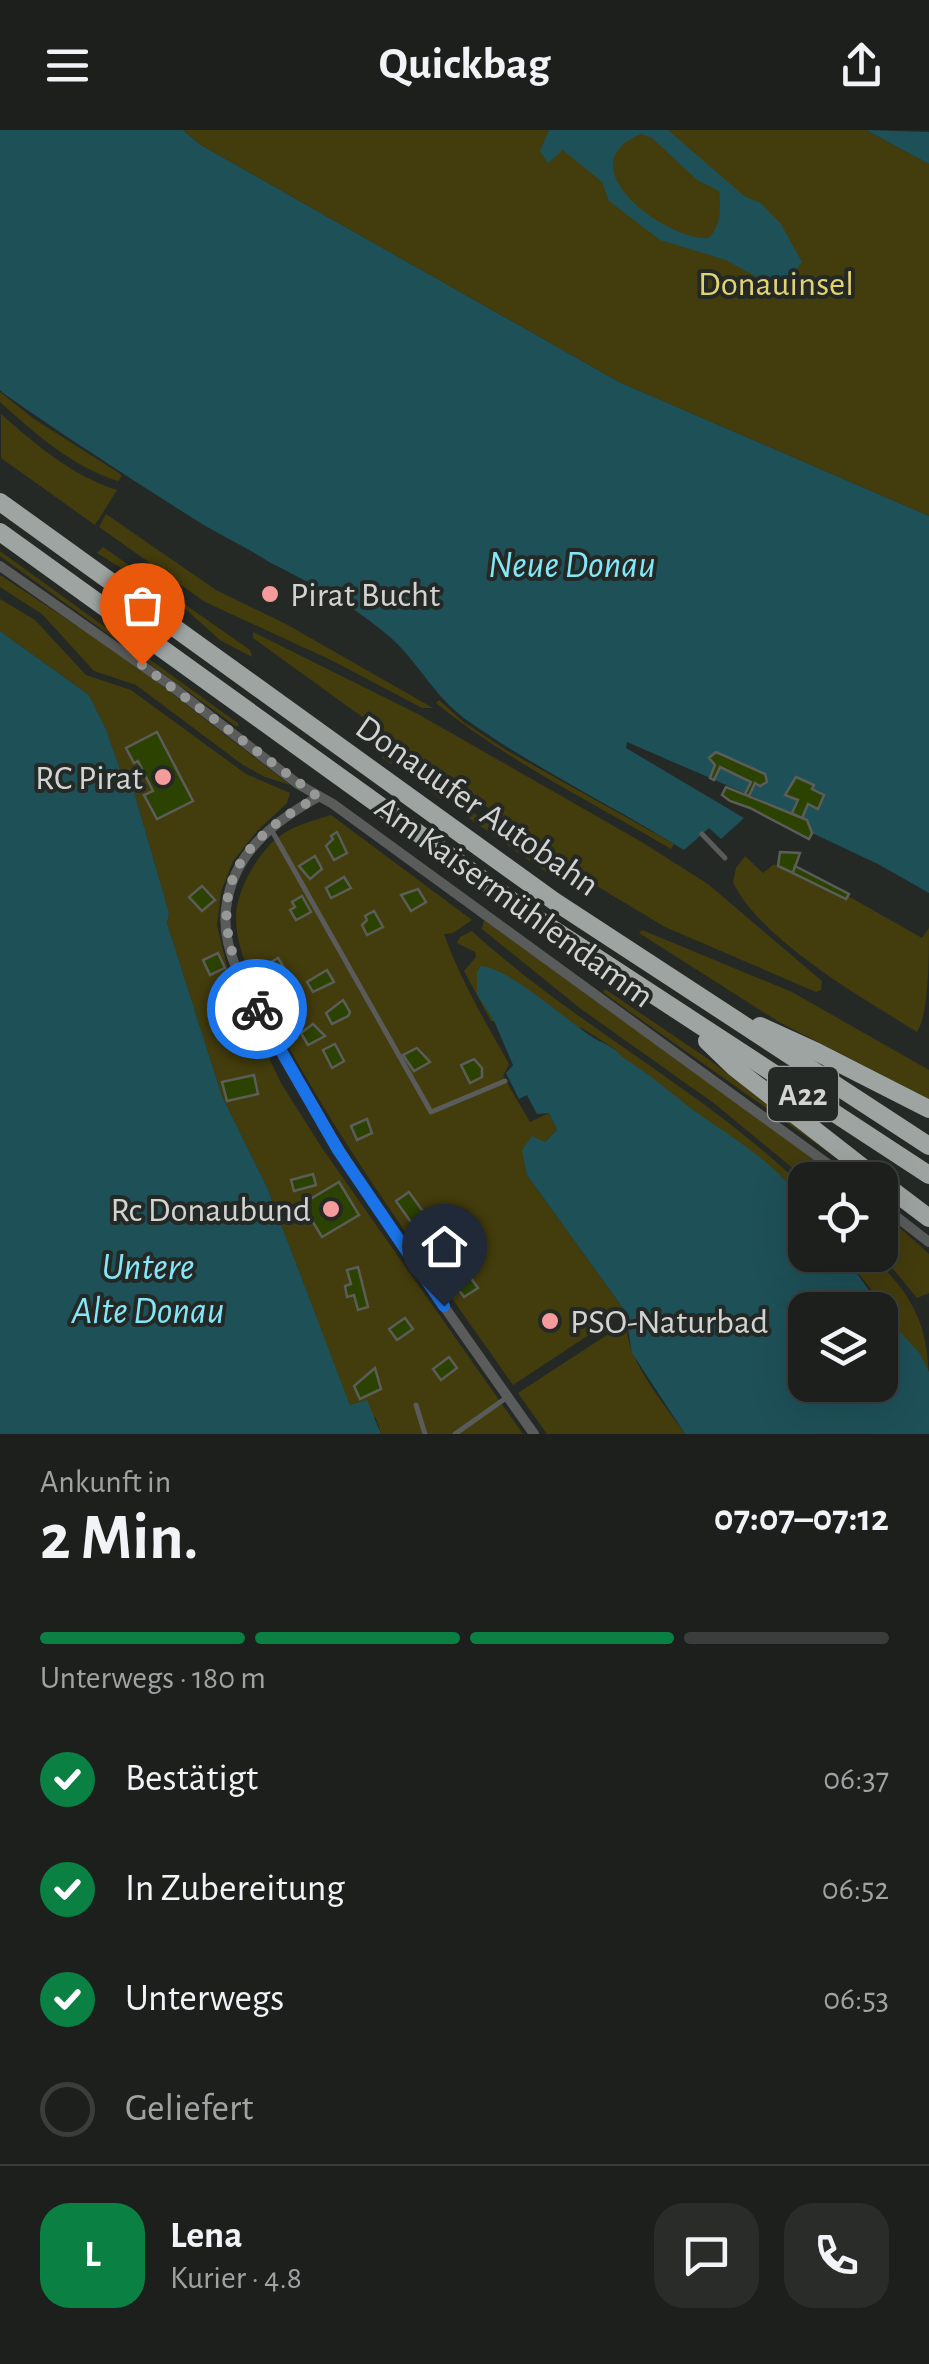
<!DOCTYPE html>
<html lang="de">
<head>
<meta charset="utf-8">
<style>
	body { margin:0; font-family:"Alegreya Sans",sans-serif; background:#292c29; color:#f1f3f6; height:100vh; display:flex; flex-direction:column; font-size:38px; white-space:nowrap }
	* { box-sizing:border-box; margin:0 }
	p { font-size:32px; color:#a0a2a3 }
	.icon { flex:none; width:55px; height:55px; fill:none; stroke:currentColor; stroke-width:2; stroke-linecap:round; stroke-linejoin:round }
	.map { position:relative; height:1304px; overflow:hidden }
	.drawer { display:flex; flex-direction:column; background:#1c1f1c; flex:1 }
	.drawer>* { flex:none }
	.tools { position:absolute; left:788px; top:1032px; display:grid; gap:20px }
	.tools a { display:grid; place-items:center; width:110px; height:110px; border-radius:20px; background:#1c1f1c; box-shadow:0 10px 40px #0002,0 0 0 2px #3a3d3b; font-size:50px }
	.pin { position:absolute; display:grid; place-items:center; width:85px; height:85px; color:#fff; margin:-102px -42px; border-radius:50% 50% 50% 0; rotate:-45deg; box-shadow:0 0 10px #0007 }
	.pin .icon { rotate:45deg }
	.courier { position:absolute; display:grid; place-items:center; width:100px; height:100px; margin:-50px; border:8px solid #1a73e8; border-radius:50%; background:#fff; color:#222; box-shadow:0 2px 12px #0007 }
	.summary em { font-style:normal; font-weight:700 }
	.summary div { display:flex; flex-direction:column-reverse }
	.summary { display:flex; align-items:center; justify-content:space-between; height:170px; padding:0 40px }
	h1 { font-size:65px; font-weight:700; line-height:75px }
	.bar { display:grid; grid-template-columns:repeat(4,1fr); gap:15px 10px; align-content:center; height:120px; padding:0 40px }
	.bar i { height:12px; border-radius:8px; background:#3a3d3b }
	.bar .selected { background:#0b8043 }
	.bar p { grid-column:span 4 }
	.line { display:flex; align-items:center; gap:25px; padding:0 40px; border-top:2px solid #3a3d3b }
	.line div { flex:1 }
	.round { display:grid; place-items:center; flex:none; width:105px; height:105px; border-radius:30px; background:#292c29 }
	ol { padding:0 40px; list-style:none }
	li { display:flex; align-items:center; gap:30px; height:110px }
	li p { margin-inline-start:auto }
	li .icon { padding:10px; border-radius:50%; background:#0b8043; color:#fff; stroke-width:4 }
	li:last-child { color:#a0a2a3 }
	li i { width:55px; height:55px; border:5px solid #3a3d3b; border-radius:50% }
	header { display:flex; justify-content:space-between; align-items:center; height:130px; padding:0 40px; background:#1c1f1c; font-size:45px; font-weight:700 }
	.map>svg:first-child { display:block }
</style>
</head>
<body>
<header><svg class="icon" aria-label="menu" viewBox="0 0 24 24"><path d="M4 6h16M4 12h16M4 18h16"/></svg>Quickbag<svg class="icon" aria-label="share" viewBox="0 0 24 24"><path d="M12 15V3M7 8l5-5 5 5M5 13v7h14v-7"/></svg></header>
<div class="map">
<svg width="929" height="1304" viewBox="0 0 929 1304">
	<rect width="100%" height="100%" fill="#252926"/>
	<g fill="#433c0d">
		<path d="M183,0H866L929,34V386L619,252L199,14Z"/>
		<path d="M0,262L34,289L119,343L122,346L118,351C71,336 37,305 0,272Z"/>
		<path d="M1,284C35,314 72,346 117,360L95,395L1,328Z"/>
		<path d="M106,384L216,460L286,494L433,578H422L333,531L205,472L99,397Z"/>
		<path d="M103,417L250,520L252,527L220,510L180,474L97,423Z"/>
		<path d="M0,421L239,594L237,597L0,426Z"/>
		<path d="M0,445L130,531L290,655L265,647L243,635L136,555L94,541L42,484L0,457Z"/>
		<path d="M0,469L35,490L86,545L131,560L246,644L290,663L287,673L257,701L233,731L221,762L217,795L228,841L281,953L322,1018L523,1304H381L376,1288L350,1276L267,1057L222,966L167,793L169,783L133,658L122,645L106,599L89,565L0,501Z"/>
		<path d="M253,502L418,584L640,711L708,754L822,851L821,860L816,862L665,797L595,755L253,508Z"/>
		<path d="M439,570L465,593L506,620L674,714L671,719C592,672 507,631 436,573Z"/>
		<path d="M387,621L555,741L552,746L470,689L448,668L440,669L398,634H391L382,628Z"/>
		<path d="M331,685L472,790L453,803L444,804C462,853 484,889 509,934L503,946L530,992L549,983L557,1000L545,1012L527,1045L625,1181L513,1255C432,1139 347,1026 280,901C261,866 237,829 236,789C235,763 256,726 276,709C291,696 312,691 331,685Z"/>
		<path d="M745,726L763,743L774,734L845,769L848,766L922,808L929,798C929,826 929,884 917,902C864,869 759,809 733,752L736,738Z"/>
		<path d="M484,790L842,1050H807L715,974L581,879L482,799Z"/>
		<path d="M642,800L792,862L929,940V969L779,892L639,803Z"/>
		<path d="M472,801C575,896 705,960 805,1059V1074L767,1035L621,927L615,919L582,898L491,891L464,841L476,827L475,822L457,813L460,807Z"/>
		<path d="M605,859L711,931L848,1036L626,879L603,862Z"/>
		<path d="M880,1080L929,1124V1163L917,1168L880,1123Z"/>
		<path d="M844,1125H872C914,1168 929,1195 929,1256L919,1222L899,1203L881,1172Z"/>
		<path d="M627,1192C623,1226 666,1276 685,1304H547L518,1263Z"/>
	</g>
	<g fill="#1e5058" fill-rule="evenodd">
		<path d="M0,0H183L199,14L619,252L929,386V763L878,734L812,703L807,690L627,612L626,618L744,688L721,709L709,698L684,720C613,676 535,638 468,591C435,568 419,533 391,508C356,477 311,453 269,432C248,418 224,407 202,394C136,352 67,308 3,263L0,260Z"/>
		<path d="M549,0H668L744,66L761,73L781,94L802,132L789,150L773,156L726,130L660,110L609,71L602,52L563,20L548,33L540,21ZM641,4L652,8L697,50L719,61C721,80 721,94 709,108C669,112 563,36 641,4Z"/>
		<path d="M866,0L929,2V34Z"/>
		<path d="M0,501L89,565L106,599L122,645L126,644L133,658L169,783L167,793L222,966L267,1057L350,1275L367,1270L381,1304H0Z"/>
		<path d="M481,836C510,839 563,887 589,905C600,913 614,915 622,927C651,944 676,968 703,987C739,1012 778,1035 802,1072C810,1083 805,1110 805,1125H844L868,1159L894,1185L896,1198L919,1222L929,1242V1304H685L632,1223L625,1181L527,1045L522,1020L532,1006L545,1012L557,1000L549,983L537,984L527,965L519,969L506,943L513,935L495,893L477,864V842ZM805,1180H880V1255H805Z"/>
	</g>
	<g fill="#2c4201" stroke="#5b5d59" stroke-width="2.5">
		<path d="M157,602L193,671L157,689L144,665L153,661L138,631L134,633L126,618Z"/>
		<path d="M716,622L765,644L767,652L760,656L755,653L749,666L745,664L751,652L720,637L714,650L710,648L715,635L709,628Z"/>
		<path d="M796,647L814,655L812,659L824,665L818,679L808,674L802,688L792,683L798,670L785,665Z"/>
		<path d="M726,657L807,690L812,703L809,709L750,678L730,671L722,665Z"/>
		<path d="M337,702L347,723L334,730L326,716L333,709L331,706Z"/>
		<path d="M780,722L800,723L793,743L778,736Z"/>
		<path d="M315,726L322,739L310,749L299,736Z"/>
		<path d="M795,736L849,764L846,769L793,743Z"/>
		<path d="M344,747L351,758L331,768L326,758Z"/>
		<path d="M202,756L215,770L202,781L189,767Z"/>
		<path d="M418,759L426,772L411,781L401,765Z"/>
		<path d="M302,766L311,782L296,790L290,780L295,777L292,772Z"/>
		<path d="M374,781L383,797L367,805L362,795L367,790L365,786Z"/>
		<path d="M218,823L225,838L210,845L203,830Z"/>
		<path d="M278,828L288,844L269,854L267,850L260,848L258,840Z"/>
		<path d="M327,840L334,852L313,862L307,852Z"/>
		<path d="M234,866L241,881L223,889L217,877Z"/>
		<path d="M343,870L350,882L348,886L332,894L326,883Z"/>
		<path d="M313,894L325,906L308,915L301,903Z"/>
		<path d="M335,914L344,931L332,938L323,920Z"/>
		<path d="M417,918L430,932L414,941L403,925Z"/>
		<path d="M474,929L482,938V947L470,953L461,935Z"/>
		<path d="M254,945L258,964L227,971L222,952Z"/>
		<path d="M367,989L372,1003L357,1010L351,996Z"/>
		<path d="M313,1044L316,1055L294,1061L291,1050Z"/>
		<path d="M339,1052L359,1085L322,1107L302,1074Z"/>
		<path d="M409,1062L478,1158L464,1167L396,1071Z"/>
		<path d="M358,1137L368,1177L358,1180L354,1165L347,1167L345,1156L351,1154L347,1140Z"/>
		<path d="M405,1188L413,1199L397,1210L389,1199Z"/>
		<path d="M449,1227L457,1238L441,1250L433,1239Z"/>
		<path d="M375,1238L381,1259L360,1269L354,1256Z"/>
	</g>
	<g fill="none" stroke-linecap="round" stroke-linejoin="round">
		<g stroke="#5a5c5b" stroke-width="5">
			<path d="M272,701L431,982L505,951"/>
			<path d="M702,704L725,728"/>
			<path d="M416,1275L425,1304"/>
			<path d="M455,1304L506,1268"/>
		</g>
		<g stroke="#5a5c5b" stroke-width="10">
			<path d="M0,436L170,555L298,654L333,674L850,1050"/>
			<path d="M318,667C273,692 232,724 226,779C220,827 257,878 279,918C354,1053 445,1178 534,1304"/>
			<path d="M880,1074L929,1112"/>
		</g>
		<g stroke="#9ea4a2" stroke-width="18">
			<path d="M0,372L554,771L929,1016"/>
			<path d="M0,402L533,786L929,1045"/>
			<path d="M760,896L817,922L929,979"/>
			<path d="M707,911L735,938L879,1050"/>
			<path d="M880,1051L929,1088"/>
		</g>
	</g>
	<g fill="none" stroke-linecap="round" stroke-linejoin="round">
		<path stroke="#959896" stroke-width="10" stroke-dasharray="0 18" d="M142,535L318,667C219,720 203,783 257,879"/>
		<path stroke="#1a73e8" stroke-width="12" d="M257,879L338,1020L444,1176"/>
	</g>
	<g fill="#f59b9b" stroke="#252926" stroke-width="4">
		<circle cx="270" cy="464" r="10"/>
		<circle cx="163" cy="647" r="10"/>
		<circle cx="331" cy="1079" r="10"/>
		<circle cx="550" cy="1191" r="10"/>
	</g>
	<g text-anchor="middle" stroke-width="8" stroke-linejoin="round" paint-order="stroke">
		<rect fill="#252926" stroke="#9ea19f" stroke-width="2.5" x="768" y="937" width="70" height="54" rx="8"/>
		<g font-size="32" font-weight="bold" fill="#d2d4d3">
			<text x="803" y="975">A22</text>
		</g>
		<g font-size="35" fill="#e2d371" stroke="#252926">
			<text x="776" y="165">Donauinsel</text>
		</g>
		<g font-size="35" fill="#d2d4d3" stroke="#252926" text-anchor="start">
			<text x="290" y="476">Pirat Bucht</text>
			<text x="143" y="659" text-anchor="end">RC Pirat</text>
			<text x="311" y="1091" text-anchor="end">Rc Donaubund</text>
			<text x="570" y="1203">PSO-Naturbad</text>
		</g>
		<g font-size="35" fill="#d2d4d3" stroke="#252926">
			<text transform="translate(478 675) rotate(35)" y="12">Donauufer Autobahn</text>
			<text transform="translate(515 771) rotate(36)" y="12">Am Kaisermühlendamm</text>
		</g>
		<g font-size="38" font-style="italic" fill="#83e7f8" stroke="#252926">
			<text x="572" y="447">Neue Donau</text>
			<text x="148" y="1149">Untere<tspan x="148" dy="44">Alte Donau</tspan></text>
		</g>
	</g>
</svg>
<div class="tools">
<a><svg class="icon" aria-label="locate" viewBox="0 0 24 24"><circle cx="12" cy="12" r="6"/><path d="M12 2v4M12 18v4M2 12h4M18 12h4"/></svg></a>
<a><svg class="icon" aria-label="layers" viewBox="0 0 24 24"><path d="M12 4l9 5-9 5-9-5zM3 14l9 5 9-5"/></svg></a>
</div>
<div class="pin" style="left:142px;top:535px;background:#ea580c"><svg class="icon" aria-label="bag" viewBox="0 0 24 24"><path d="M5 8h14l-1 12H6zM9 8a3 3 0 0 1 6 0"/></svg></div>
<div class="pin" style="left:444px;top:1176px;background:#1f2937"><svg class="icon" aria-label="home" viewBox="0 0 24 24"><path d="M3 11l9-7 9 7M6 9v11h12V9"/></svg></div>
<div class="courier" style="left:257px;top:879px"><svg class="icon" aria-label="bike" viewBox="0 0 24 24"><circle cx="6" cy="16" r="4"/><circle cx="18" cy="16" r="4"/><path d="M6 16l4-8h5l3 8M10 8l3 8H6M13 5h3"/></svg></div>
</div>
<section class="drawer">
<div class="summary"><div><h1>2 Min.</h1><p>Ankunft in</p></div><em>07:07–07:12</em></div>
<div class="bar"><i class="selected"></i><i class="selected"></i><i class="selected"></i><i></i><p>Unterwegs · 180 m</p></div>
<ol>
<li><svg class="icon" aria-label="check" viewBox="0 0 24 24"><path d="M5 12l5 5 9-10"/></svg>Bestätigt<p>06:37</p></li>
<li><svg class="icon" aria-label="check" viewBox="0 0 24 24"><path d="M5 12l5 5 9-10"/></svg>In Zubereitung<p>06:52</p></li>
<li><svg class="icon" aria-label="check" viewBox="0 0 24 24"><path d="M5 12l5 5 9-10"/></svg>Unterwegs<p>06:53</p></li>
<li><i></i>Geliefert</li>
</ol>
<div class="line" style="height:180px"><b class="round" style="background:#0b8043;color:#fff">L</b><div><b>Lena</b><p>Kurier · 4.8</p></div><a class="round"><svg class="icon" aria-label="chat" viewBox="0 0 24 24"><path d="M4 5h16v11H9l-5 4z"/></svg></a><a class="round"><svg class="icon" aria-label="phone" viewBox="0 0 24 24"><path d="M5 4h4l2 5-3 2q2 4 5 5l2-3 5 2v4C11 20 4 13 5 4z"/></svg></a></div>
</section>
</body>
</html>
